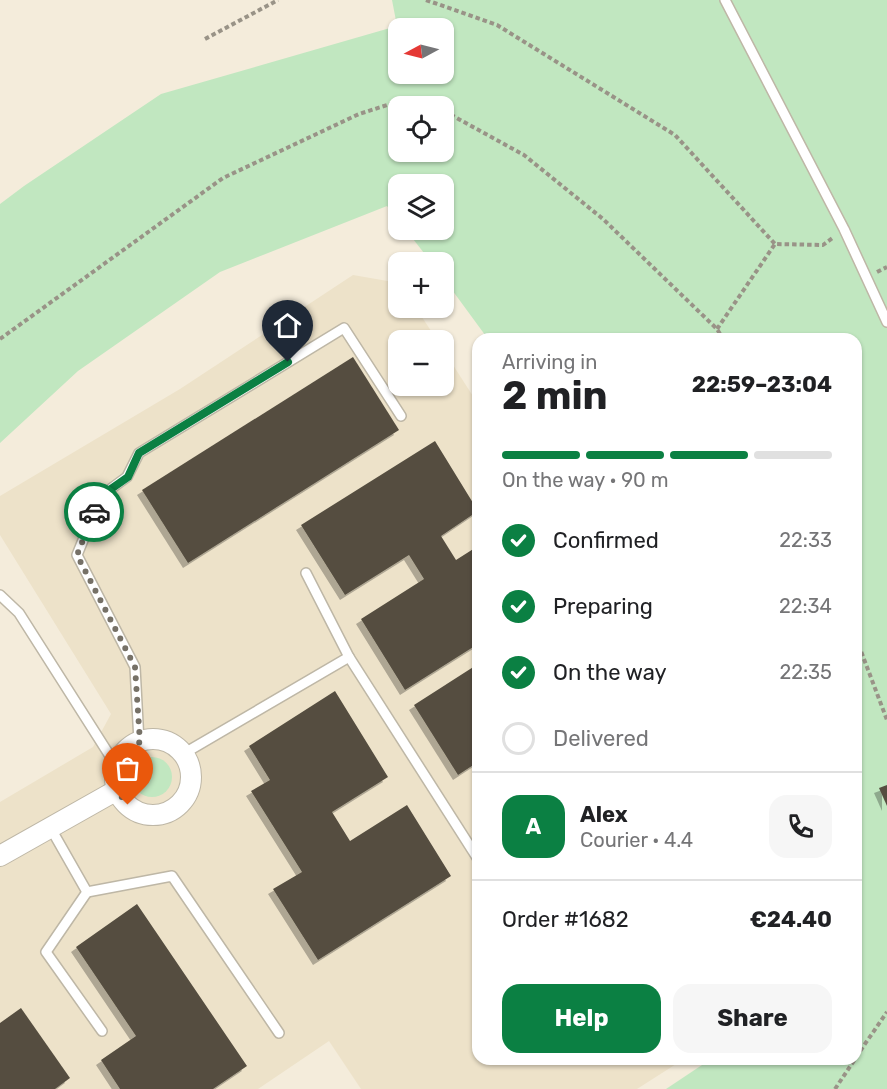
<!DOCTYPE html>
<html lang="en">
<head>
<meta charset="utf-8">
<style>
	body { margin:0; font-family:Rubik,sans-serif; background:#f6f6f6; color:#202124; height:100vh; display:flex; flex-direction:column; font-size:22px; white-space:nowrap }
	* { box-sizing:border-box; margin:0 }
	p { font-size:20px; color:#757577 }
	.icon { flex:none; width:33px; height:33px; fill:none; stroke:currentColor; stroke-width:2; stroke-linecap:round; stroke-linejoin:round }
	.map { position:relative; flex:1; overflow:hidden }
	.side { position:absolute; left:472px; top:333px; width:390px; height:732px; display:flex; flex-direction:column; background:#fff; border-radius:18px; box-shadow:0 2px 4px #0004 }
	.side>* { flex:none }
	.needle { width:39px; rotate:263deg }
	.tools { position:absolute; left:388px; top:18px; display:grid; gap:12px }
	.tools a { display:grid; place-items:center; width:66px; height:66px; border-radius:12px; background:#fff; box-shadow:0 2px 4px #0004; font-size:30px }
	.pin { position:absolute; display:grid; place-items:center; width:51px; height:51px; color:#fff; margin:-62px -26px; border-radius:50% 50% 50% 0; rotate:-45deg; box-shadow:0 0 6px #0007 }
	.pin .icon { rotate:45deg }
	.courier { position:absolute; display:grid; place-items:center; width:60px; height:60px; margin:-30px; border:4px solid #0b8043; border-radius:50%; background:#fff; color:#222; box-shadow:0 2px 8px #0007 }
	.summary em { font-style:normal; font-weight:700 }
	.summary div { display:flex; flex-direction:column-reverse }
	.summary { display:flex; align-items:center; justify-content:space-between; height:102px; padding:0 30px }
	h1 { font-size:39px; font-weight:700; line-height:45px }
	.bar { display:grid; grid-template-columns:repeat(4,1fr); gap:9px 6px; align-content:center; height:72px; padding:0 30px }
	.bar i { height:8px; border-radius:4px; background:#e0e0e0 }
	.bar .on { background:#0b8043 }
	.bar p { grid-column:span 4 }
	.line { display:flex; align-items:center; gap:15px; padding:0 30px; border-top:2px solid #e0e0e0 }
	.line div { flex:1 }
	.round { display:grid; place-items:center; flex:none; width:63px; height:63px; border-radius:18px; background:#f6f6f6 }
	ol { padding:0 30px; list-style:none }
	li { display:flex; align-items:center; gap:18px; height:66px }
	li p { margin-inline-start:auto }
	li .icon { padding:6px; border-radius:50%; background:#0b8043; color:#fff; stroke-width:4 }
	li:last-child { color:#757577 }
	li i { width:33px; height:33px; border:3px solid #e0e0e0; border-radius:50% }
	.cta { display:flex; gap:12px; margin-top:auto; padding:12px 30px }
	.cta a { flex:1; height:69px; border-radius:18px; background:#0b8043; color:#fff; font-size:24px; font-weight:700; line-height:69px; text-align:center }
	.cta a+a { background:#f6f6f6; color:#202124 }
	.map>svg:first-child { display:block }
</style>
</head>
<body>
<div class="map">
<svg width="887" height="1089" viewBox="0 0 887 1089">
	<defs>
		<filter id="shadow"><feDropShadow dx="-5" dy="5" stdDeviation="0" flood-color="#0004"/></filter>
	</defs>
	<rect width="100%" height="100%" fill="#f4ecdb"/>
	<path fill="#ede2c9" d="M353,275L399,283V308H416L437,340H399V386H444V351L478,404V1059H684L637,1089H361L329,1041L258,1089H0V802L93,747L111,714L0,535V496L180,389Z"/>
	<g fill="#c1e7c0" fill-rule="evenodd">
		<path d="M392,0H887V1089H666L711,1059H856V339H488L444,279V262H431L406,230H444V184H399V221L387,206L220,272L78,371L0,443V204L24,186L161,94L397,26ZM399,28H444V74H399ZM399,106H444V152H399Z"/>
		<circle cx="152" cy="777" r="20"/>
	</g>
	<g fill="#554e40" filter="url(#shadow)">
		<path d="M353,357L399,430L188,563L142,490Z"/>
		<path d="M435,441L478,511L441,536L456,560L478,546V644L405,690L361,619L424,579L409,555L345,595L301,525Z"/>
		<path d="M478,664V762L458,775L414,705Z"/>
		<path d="M335,691L388,777L332,812L350,841L407,805L451,876L318,960L273,889L302,872L251,791L270,780L249,746Z"/>
		<path d="M887,785V806L879,788Z"/>
		<path d="M137,904L247,1066L213,1089H120L101,1060L136,1036L76,947Z"/>
		<path d="M21,1008L70,1078L55,1089H0V1023Z"/>
	</g>
	<g fill="none" stroke-linecap="round" stroke-linejoin="round">
		<g stroke="#beb7a6" stroke-width="12">
			<g id="lane">
				<path d="M725,0L844,229L887,322"/>
				<path d="M0,595L19,613L117,767"/>
				<path d="M349,657L478,859"/>
				<path d="M139,742L135,667L77,555L101,496L127,477L139,453L344,328L401,416"/>
				<path d="M183,754L349,657L306,573"/>
				<path d="M50,827L87,892L172,876L279,1033"/>
				<path d="M87,892L46,952L102,1031"/>
			</g>
		</g>
		<g stroke="#beb7a6" stroke-width="22">
			<g id="street">
				<circle cx="153" cy="777" r="38"/>
				<path d="M0,856L117,790"/>
			</g>
		</g>
		<g stroke="#999387" stroke-width="4" stroke-dasharray="4.5 3" stroke-linecap="butt">
			<path d="M426,0L497,25L675,135L775,244"/>
			<path d="M205,39L278,0"/>
			<path d="M444,111L524,155L603,219L717,329L723,339"/>
			<path d="M877,272L887,267"/>
			<path d="M717,329L775,244L823,245L834,237"/>
			<path d="M0,339L223,178L359,114L403,100L427,106"/>
			<path d="M856,638L887,720"/>
			<path d="M856,1057L887,1012"/>
			<path d="M835,1089L855,1059"/>
		</g>
		<use href="#lane" stroke="#fff" stroke-width="9"/>
		<use href="#street" stroke="#fff" stroke-width="20"/>
	</g>
	<g fill="none" stroke-linecap="round" stroke-linejoin="round">
		<path stroke="#767167" stroke-width="6" stroke-dasharray="0 10.8" d="M94,512L77,555L135,667L140,742C114,757 107,782 128,805"/>
		<path stroke="#0b8043" stroke-width="8" d="M94,512L101,496L128,477L139,453L288,362"/>
	</g>
</svg>
<div class="tools">
<a><svg class="needle" viewBox="-14 -14 28 28"><path d="M0-13l5 13h-10z" fill="#e53935"/><path d="M0 13l5-13h-10z" fill="#757577"/></svg></a>
<a><svg class="icon" aria-label="locate" viewBox="0 0 24 24"><circle cx="12" cy="12" r="6"/><path d="M12 2v4M12 18v4M2 12h4M18 12h4"/></svg></a>
<a><svg class="icon" aria-label="layers" viewBox="0 0 24 24"><path d="M12 4l9 5-9 5-9-5zM3 14l9 5 9-5"/></svg></a>
<a>+</a>
<a>−</a>
</div>
<div class="pin" style="left:128px;top:805px;background:#ea580c"><svg class="icon" aria-label="bag" viewBox="0 0 24 24"><path d="M5 8h14l-1 12H6zM9 8a3 3 0 0 1 6 0"/></svg></div>
<div class="pin" style="left:288px;top:362px;background:#1f2937"><svg class="icon" aria-label="home" viewBox="0 0 24 24"><path d="M3 11l9-7 9 7M6 9v11h12V9"/></svg></div>
<div class="courier" style="left:94px;top:512px"><svg class="icon" aria-label="car" viewBox="0 0 24 24"><path d="M5 17H2v-5l4-1 3-4h7l3 4 3 1v5h-3M9 17h6M6 11h13"/><circle cx="7" cy="17" r="2"/><circle cx="17" cy="17" r="2"/></svg></div>
<section class="side">
<div class="summary"><div><h1>2 min</h1><p>Arriving in</p></div><em>22:59–23:04</em></div>
<div class="bar"><i class="on"></i><i class="on"></i><i class="on"></i><i></i><p>On the way · 90 m</p></div>
<ol>
<li><svg class="icon" aria-label="check" viewBox="0 0 24 24"><path d="M5 12l5 5 9-10"/></svg>Confirmed<p>22:33</p></li>
<li><svg class="icon" aria-label="check" viewBox="0 0 24 24"><path d="M5 12l5 5 9-10"/></svg>Preparing<p>22:34</p></li>
<li><svg class="icon" aria-label="check" viewBox="0 0 24 24"><path d="M5 12l5 5 9-10"/></svg>On the way<p>22:35</p></li>
<li><i></i>Delivered</li>
</ol>
<div class="line" style="height:108px"><b class="round" style="background:#0b8043;color:#fff">A</b><div><b>Alex</b><p>Courier · 4.4</p></div><a class="round"><svg class="icon" aria-label="phone" viewBox="0 0 24 24"><path d="M5 4h4l2 5-3 2q2 4 5 5l2-3 5 2v4C11 20 4 13 5 4z"/></svg></a></div>
<div class="line" style="height:78px"><div>Order #1682</div><b>€24.40</b></div>
<div class="cta"><a>Help</a><a>Share</a></div>
</section>
</div>
</body>
</html>
